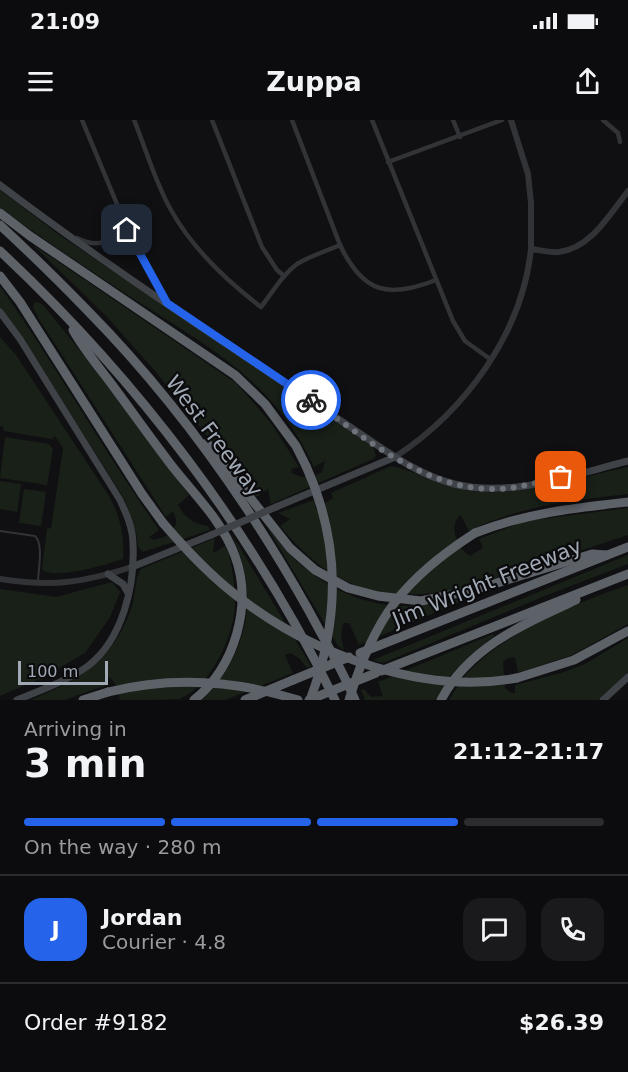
<!DOCTYPE html>
<html lang="en">
<head>
<meta charset="utf-8">
<style>
	body { margin:0; font-family:"DejaVu Sans",sans-serif; background:#1a1a1c; color:#f1f3f6; height:100vh; display:flex; flex-direction:column; font-size:22px; white-space:nowrap }
	* { box-sizing:border-box; margin:0 }
	p { font-size:20px; color:#9a9b9e }
	.icon { flex:none; width:33px; height:33px; fill:none; stroke:currentColor; stroke-width:2; stroke-linecap:round; stroke-linejoin:round }
	.map { position:relative; height:580px; overflow:hidden }
	.details { display:flex; flex-direction:column; background:#0c0c0e; flex:1 }
	.details>* { flex:none }
	.scale { position:absolute; left:18px; bottom:15px; width:90px; box-sizing:border-box; padding-left:6px; border:3px solid #a0a9b4; border-top:0; font-size:16px; line-height:21px; white-space:nowrap; color:#a0a9b4; -webkit-text-stroke:4px #0b0b0d; paint-order:stroke }
	.pin { position:absolute; display:grid; place-items:center; width:51px; height:51px; color:#fff; margin:-26px; border-radius:12px; box-shadow:0 3px 9px #0006 }
	.courier { position:absolute; display:grid; place-items:center; width:60px; height:60px; margin:-30px; border:4px solid #2563eb; border-radius:50%; background:#fff; color:#222; box-shadow:0 2px 8px #0007 }
	.summary em { font-style:normal; font-weight:700 }
	.summary div { display:flex; flex-direction:column-reverse }
	.summary { display:flex; align-items:center; justify-content:space-between; height:102px; padding:0 24px }
	h1 { font-size:39px; font-weight:700; line-height:45px }
	.bar { display:grid; grid-template-columns:repeat(4,1fr); gap:9px 6px; align-content:center; height:72px; padding:0 24px }
	.bar i { height:8px; border-radius:4px; background:#2c2c2e }
	.bar .on { background:#2563eb }
	.bar p { grid-column:span 4 }
	.line { display:flex; align-items:center; gap:15px; padding:0 24px; border-top:2px solid #2c2c2e }
	.line div { flex:1 }
	.round { display:grid; place-items:center; flex:none; width:63px; height:63px; border-radius:18px; background:#1a1a1c }
	.status { display:flex; justify-content:space-between; align-items:center; height:42px; padding:0 30px; background:#0c0c0e; direction:ltr }
	.status svg { height:16px; fill:currentColor }
	header { display:flex; justify-content:space-between; align-items:center; height:78px; padding:0 24px; background:#0c0c0e; font-size:27px; font-weight:700 }
	.map>svg:first-child { display:block }
</style>
</head>
<body>
<div class="status"><b>21:09</b><svg viewBox="0 0 49 12"><path d="M0 12V9h3v3zM5 12V6h3v6zM10 12V3h3v9zM15 12V0h3v12zM26 1h20v11H26zM47 4h2v5h-2z"/></svg></div>
<header><svg class="icon" aria-label="menu" viewBox="0 0 24 24"><path d="M4 6h16M4 12h16M4 18h16"/></svg>Zuppa<svg class="icon" aria-label="share" viewBox="0 0 24 24"><path d="M12 15V3M7 8l5-5 5 5M5 13v7h14v-7"/></svg></header>
<div class="map">
<svg width="628" height="580" viewBox="0 0 628 580">
	<rect width="100%" height="100%" fill="#101012"/>
	<g fill="#182018">
		<path d="M0,70L58,114L373,327L376,336L373,339L271,384L268,369L256,377L155,251L107,197L32,124L236,263L271,303L299,347L291,349L292,353C303,359 311,358 322,352L325,341L314,347C274,261 212,229 137,181C92,152 48,122 4,91L0,87Z"/>
		<path d="M0,166C56,246 104,331 159,410L149,417L154,420C170,417 182,407 173,391L166,397L39,199L33,187L35,182L40,183L44,186L101,257L189,375L178,385C185,398 194,404 208,406L210,410L143,432L138,427L137,416L125,380L29,227L0,188Z"/>
		<path d="M0,217L16,235L109,376C120,397 125,415 123,439C108,444 53,461 42,449L47,409L51,408L63,328L55,316L52,319L4,311L3,307L0,306Z"/>
		<path d="M5,317L49,324L53,329L47,365L0,358Z"/>
		<path d="M391,346C413,350 434,363 456,368C506,382 577,358 628,347V374C573,380 519,386 469,411L461,395C447,405 458,429 470,436L483,428L479,419L525,401L628,388V415C601,424 573,433 545,442C482,462 411,492 346,461C319,449 299,428 280,406L290,399L278,393L314,380L316,389L333,378L331,373Z"/>
		<path d="M0,361L21,364L17,392L0,389Z"/>
		<path d="M24,369L46,372L41,406L19,403Z"/>
		<path d="M267,407C277,419 287,432 298,442C327,469 367,487 408,486C430,486 451,480 472,477L359,525L349,503H343L341,516L344,531L337,524Z"/>
		<path d="M233,416L311,546L307,548L299,538L290,533L285,535L293,553L225,580H201C231,555 250,510 247,471C246,451 240,434 233,416Z"/>
		<path d="M215,418L213,433L227,425C232,444 235,464 235,484C234,516 211,567 179,579C169,580 133,580 120,580C118,570 115,557 104,555L107,565L64,580H31C78,560 113,541 131,489C136,476 134,460 141,449Z"/>
		<path d="M628,435V444L545,476L383,543L373,540Z"/>
		<path d="M112,462L120,472L110,497L85,533L42,558L0,576V469L56,477Z"/>
		<path d="M628,465V504L572,535L523,551L518,552L515,537L508,538L503,542L505,568L511,573H515V565L561,553L585,544L628,518V553L598,580H449C455,571 460,561 467,553C506,512 575,483 628,465Z"/>
		<path d="M493,514L494,516C471,533 449,553 436,580H365L361,570L364,569L371,577L383,576L378,562Z"/>
	</g>
	<g fill="none" stroke-linecap="round" stroke-linejoin="round">
		<path stroke="#313337" stroke-width="2" d="M0,411L35,416C44,424 38,450 38,463"/>
		<g stroke="#313337" stroke-width="4.5">
			<path d="M82,0L134,125L167,182"/>
			<path d="M134,0C146,29 155,62 171,90C192,128 227,161 261,187C272,173 282,155 297,144C310,136 326,131 340,125"/>
			<path d="M212,0L262,127L277,150L284,156"/>
			<path d="M292,0L340,125C363,173 388,179 436,160"/>
			<path d="M372,0L453,201L465,221L490,239"/>
			<path d="M453,0L460,17"/>
			<path d="M603,0L618,13L620,22"/>
			<path d="M388,42L502,0"/>
			<path d="M77,118C98,129 117,123 120,97"/>
		</g>
		<g stroke="#313337" stroke-width="6">
			<path d="M511,0L528,54L531,83V129"/>
			<path d="M395,337C465,291 522,214 531,129C540,130 550,133 559,132C591,128 610,94 628,71"/>
			<path d="M0,459C53,467 81,463 132,447"/>
		</g>
		<g stroke="#3f4247" stroke-width="7">
			<path d="M0,65C95,137 195,203 295,270C317,285 340,300 362,315C392,335 419,355 454,364C512,378 572,355 628,341"/>
			<path d="M0,192L20,219L120,380C126,393 133,408 133,424C135,465 123,519 88,546C67,561 41,570 17,580"/>
			<path d="M276,387L395,337"/>
			<path d="M132,447L211,415"/>
			<path d="M108,454L123,464L128,473"/>
			<path d="M603,580L628,557"/>
		</g>
		<g stroke="#5d6168" stroke-width="9">
			<path d="M0,93L30,116L235,255L265,284L296,326L306,346"/>
			<path d="M0,105C29,132 57,159 85,188C173,277 248,382 309,491C325,521 342,549 355,580"/>
			<path d="M0,131C137,259 253,412 335,580"/>
			<path d="M0,156L20,182L142,374L163,403"/>
			<path d="M73,210C84,230 99,247 113,266C133,293 152,320 172,346C194,374 223,402 235,436C253,485 235,547 194,580"/>
			<path d="M207,323L290,428L315,450L348,468L378,476L421,481L474,470L592,434L607,435"/>
			<path d="M475,413C526,393 574,388 628,382"/>
			<path d="M360,533L628,427"/>
			<path d="M381,551L628,454"/>
			<path d="M517,558L574,540L628,511"/>
			<path d="M83,580L108,572"/>
			<path d="M245,580L293,560"/>
			<path d="M441,580C469,527 524,504 576,480"/>
		</g>
		<path stroke="#3f4247" stroke-width="7" d="M211,415L276,387"/>
		<g stroke="#5d6168" stroke-width="9">
			<path d="M306,346C341,424 340,500 310,580"/>
			<path d="M163,403C188,432 214,460 245,482C319,537 426,575 517,558"/>
			<path d="M293,560L349,537"/>
			<path d="M108,572C172,556 235,560 298,580"/>
			<path d="M309,580L376,553"/>
			<path d="M349,580C374,498 403,459 475,413"/>
		</g>
	</g>
	<g fill="none" stroke-linecap="round" stroke-linejoin="round">
		<path stroke="#6e737b" stroke-width="6" stroke-dasharray="0 10.8" d="M311,280C367,319 426,371 498,369C519,368 540,362 561,357"/>
		<path stroke="#2563eb" stroke-width="8" d="M127,110L167,183L311,280"/>
	</g>
	<g text-anchor="middle" stroke-width="4.5" stroke-linejoin="round" paint-order="stroke">
		<g font-size="21" fill="#a0a9b4" stroke="#0b0b0d">
			<text transform="translate(214 316) rotate(53)" y="7">West Freeway</text>
			<text transform="translate(487 463) rotate(-22)" y="7">Jim Wright Freeway</text>
		</g>
	</g>
</svg>
<div class="scale">100 m</div>
<div class="pin" style="left:561px;top:357px;background:#ea580c"><svg class="icon" aria-label="bag" viewBox="0 0 24 24"><path d="M5 8h14l-1 12H6zM9 8a3 3 0 0 1 6 0"/></svg></div>
<div class="pin" style="left:127px;top:110px;background:#1f2937"><svg class="icon" aria-label="home" viewBox="0 0 24 24"><path d="M3 11l9-7 9 7M6 9v11h12V9"/></svg></div>
<div class="courier" style="left:311px;top:280px"><svg class="icon" aria-label="bike" viewBox="0 0 24 24"><circle cx="6" cy="16" r="4"/><circle cx="18" cy="16" r="4"/><path d="M6 16l4-8h5l3 8M10 8l3 8H6M13 5h3"/></svg></div>
</div>
<section class="details">
<div class="summary"><div><h1>3 min</h1><p>Arriving in</p></div><em>21:12–21:17</em></div>
<div class="bar"><i class="on"></i><i class="on"></i><i class="on"></i><i></i><p>On the way · 280 m</p></div>
<div class="line" style="height:108px"><b class="round" style="background:#2563eb;color:#fff">J</b><div><b>Jordan</b><p>Courier · 4.8</p></div><a class="round"><svg class="icon" aria-label="chat" viewBox="0 0 24 24"><path d="M4 5h16v11H9l-5 4z"/></svg></a><a class="round"><svg class="icon" aria-label="phone" viewBox="0 0 24 24"><path d="M5 4h4l2 5-3 2q2 4 5 5l2-3 5 2v4C11 20 4 13 5 4z"/></svg></a></div>
<div class="line" style="height:78px"><div>Order #9182</div><b>$26.39</b></div>
</section>
</body>
</html>
